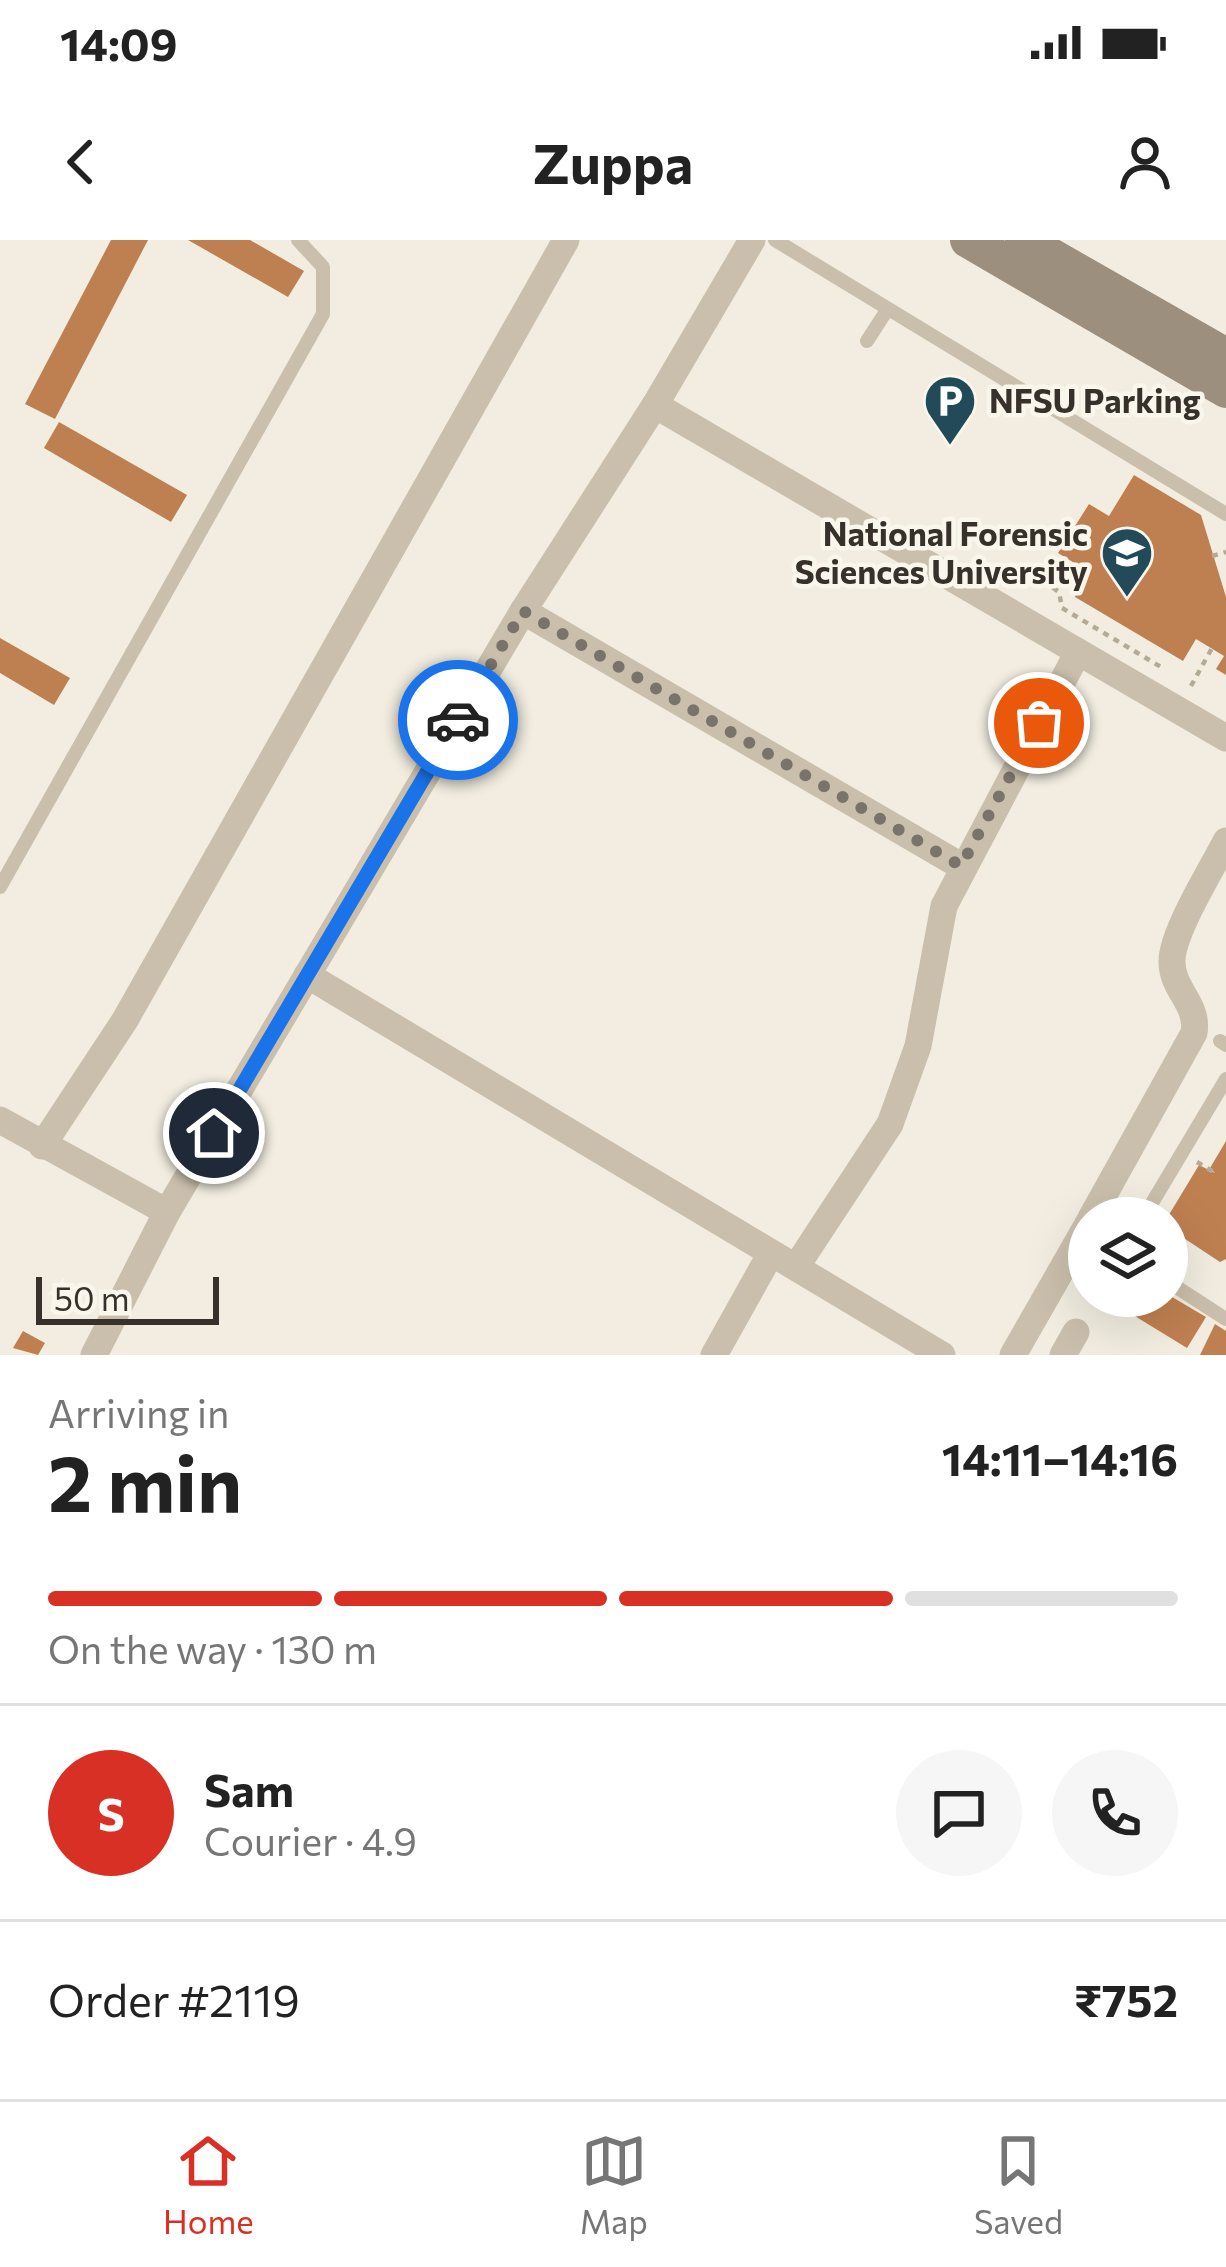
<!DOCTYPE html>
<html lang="en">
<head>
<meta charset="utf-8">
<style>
	body { margin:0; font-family:Commissioner,sans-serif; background:#f6f6f6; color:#222; height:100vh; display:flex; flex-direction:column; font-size:45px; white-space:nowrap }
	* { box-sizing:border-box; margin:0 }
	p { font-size:39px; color:#767676 }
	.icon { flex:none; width:66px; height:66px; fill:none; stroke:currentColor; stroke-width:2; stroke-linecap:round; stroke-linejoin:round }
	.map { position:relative; height:1115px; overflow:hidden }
	.panel { display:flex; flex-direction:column; background:#fff; flex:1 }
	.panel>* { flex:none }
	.controls { position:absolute; left:1068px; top:957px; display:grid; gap:24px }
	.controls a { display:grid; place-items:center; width:120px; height:120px; border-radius:50%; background:#fff; box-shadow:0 12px 48px #0002; font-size:60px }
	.scale { position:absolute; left:36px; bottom:30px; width:183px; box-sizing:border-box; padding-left:12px; border:6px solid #38312b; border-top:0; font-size:33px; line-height:42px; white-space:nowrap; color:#38312b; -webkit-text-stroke:9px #f9f6ec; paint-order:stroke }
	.pin { position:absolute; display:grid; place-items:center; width:102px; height:102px; color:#fff; margin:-51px; border:6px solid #fff; border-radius:50%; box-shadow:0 3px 12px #0007 }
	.courier { position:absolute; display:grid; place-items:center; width:120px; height:120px; margin:-60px; border:9px solid #1a73e8; border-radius:50%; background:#fff; color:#222; box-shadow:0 3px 15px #0007 }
	.headline em { font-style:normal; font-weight:700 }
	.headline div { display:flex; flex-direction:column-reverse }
	.headline { display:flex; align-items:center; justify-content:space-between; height:204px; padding:0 48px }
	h1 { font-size:78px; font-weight:700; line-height:90px }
	.bar { display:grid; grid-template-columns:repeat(4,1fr); gap:18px 12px; align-content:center; height:144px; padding:0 48px }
	.bar i { height:15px; border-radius:9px; background:#e0e0e0 }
	.bar .active { background:#d93025 }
	.bar p { grid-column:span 4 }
	.line { display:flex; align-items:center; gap:30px; padding:0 48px; border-top:3px solid #e0e0e0 }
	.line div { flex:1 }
	.round { display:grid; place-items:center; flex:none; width:126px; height:126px; border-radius:63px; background:#f6f6f6 }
	.status { display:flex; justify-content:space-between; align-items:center; height:84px; padding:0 60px; background:#fff; direction:ltr }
	.status svg { height:33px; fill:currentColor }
	header { display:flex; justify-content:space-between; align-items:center; height:156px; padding:0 48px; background:#fff; font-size:54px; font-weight:700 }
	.menu { display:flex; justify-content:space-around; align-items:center; height:168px; border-top:3px solid #e0e0e0; background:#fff; font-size:33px; color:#767676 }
	.menu a { display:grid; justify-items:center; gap:6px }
	.menu .active { color:#d93025 }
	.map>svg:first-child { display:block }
</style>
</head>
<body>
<div class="status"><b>14:09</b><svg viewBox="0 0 49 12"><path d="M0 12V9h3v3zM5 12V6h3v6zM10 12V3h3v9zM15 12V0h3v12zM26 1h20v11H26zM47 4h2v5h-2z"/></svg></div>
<header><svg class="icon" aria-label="back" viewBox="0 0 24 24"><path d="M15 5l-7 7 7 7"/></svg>Zuppa<svg class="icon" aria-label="person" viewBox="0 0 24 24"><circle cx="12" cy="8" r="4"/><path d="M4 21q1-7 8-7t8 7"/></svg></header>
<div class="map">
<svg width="1226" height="1115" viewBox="0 0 1226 1115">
	<rect width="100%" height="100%" fill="#f2ede0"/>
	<g fill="#bf8051">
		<path d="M111,0H148L55,179L25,164Z"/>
		<path d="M188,0H250L304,31L288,57Z"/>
		<path d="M59,182L187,255L171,282L44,208Z"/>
		<path d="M1134,235L1201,275L1226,357V435L1216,429L1224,416L1196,399L1183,421L1075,357L1081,327L1058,313L1089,264L1109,276Z"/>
		<path d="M0,398L70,438L54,465L0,433Z"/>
		<path d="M1226,901V1019L1220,1022L1167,987V978L1199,925L1215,933L1210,928Z"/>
		<path d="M1167,1054L1206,1077L1187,1108L1102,1056Z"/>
		<path d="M1215,1084L1226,1091V1115H1200Z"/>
		<path d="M23,1091L45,1103L38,1115L13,1108Z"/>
	</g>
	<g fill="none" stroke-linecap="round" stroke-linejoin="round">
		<g stroke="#b5aa96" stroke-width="4.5" stroke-dasharray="6 6" stroke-linecap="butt">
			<path d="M1212,316L1226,312"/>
			<path d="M1033,334L1059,352L1062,368L1161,427"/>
			<path d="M1191,446L1212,408"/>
			<path d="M1197,922L1215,933"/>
		</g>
		<g stroke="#cabfac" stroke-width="14">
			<path d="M775,0L1226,274"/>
			<path d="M867,101L887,70"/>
			<path d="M0,647L323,74V27L298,0"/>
			<path d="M1220,801L1226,805"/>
			<path d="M1143,978L1226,839"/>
			<path d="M1167,1041L1226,1079"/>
		</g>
		<g stroke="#cabfac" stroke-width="27">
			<path d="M655,165L1226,498"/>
			<path d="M523,371L961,626"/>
			<path d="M307,735L942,1115"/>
			<path d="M0,880L167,972L523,371L655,165L752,0"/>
			<path d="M42,906L125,780L566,0"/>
			<path d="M1091,978L1194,793C1199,764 1172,750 1172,722C1171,694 1212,629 1226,601"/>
			<path d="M796,1027L890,884L918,806L944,666L1078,412"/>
			<path d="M94,1115L167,972"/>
			<path d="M714,1115L771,1013"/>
			<path d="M1013,1115L1089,982"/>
			<path d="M1063,1115L1076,1092"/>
		</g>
		<g stroke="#9d8f7e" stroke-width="36">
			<path d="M968,0L1226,150"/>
			<path d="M1023,0L1226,116"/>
		</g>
	</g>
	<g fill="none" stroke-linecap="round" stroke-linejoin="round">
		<path stroke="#79736a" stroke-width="12" stroke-dasharray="0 21.6" d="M458,480L523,371L961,626L1039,483"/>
		<path stroke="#1a73e8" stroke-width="15" d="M214,893L458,480"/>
	</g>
	<defs>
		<g id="parking-pin" transform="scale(2.7)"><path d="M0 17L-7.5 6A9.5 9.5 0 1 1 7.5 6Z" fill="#224a58" stroke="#f9f6ec"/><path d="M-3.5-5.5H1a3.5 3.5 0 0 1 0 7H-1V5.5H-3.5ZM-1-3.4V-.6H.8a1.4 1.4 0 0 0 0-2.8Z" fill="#fff"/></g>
		<g id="university-pin" transform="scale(2.7)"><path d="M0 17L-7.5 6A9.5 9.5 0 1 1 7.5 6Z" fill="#224a58" stroke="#f9f6ec"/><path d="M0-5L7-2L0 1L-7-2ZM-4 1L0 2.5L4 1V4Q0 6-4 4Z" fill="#fff"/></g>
	</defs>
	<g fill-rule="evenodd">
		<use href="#parking-pin" x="950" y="161"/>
		<use href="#university-pin" x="1127" y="313"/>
	</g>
	<g text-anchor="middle" stroke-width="9" stroke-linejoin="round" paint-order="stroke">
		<g font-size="33" font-weight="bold" fill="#38312b" stroke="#f9f6ec" text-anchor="start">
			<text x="989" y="173">NFSU Parking</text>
			<text x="1088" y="306" text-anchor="end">National Forensic<tspan x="1088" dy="38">Sciences University</tspan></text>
		</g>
	</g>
</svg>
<div class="controls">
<a><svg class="icon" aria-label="layers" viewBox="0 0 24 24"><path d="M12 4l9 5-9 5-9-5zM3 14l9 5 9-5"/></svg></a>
</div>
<div class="scale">50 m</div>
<div class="pin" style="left:1039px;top:483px;background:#ea580c"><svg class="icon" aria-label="bag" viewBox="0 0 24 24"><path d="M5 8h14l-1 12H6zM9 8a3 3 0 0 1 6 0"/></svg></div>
<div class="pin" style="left:214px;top:893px;background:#1f2937"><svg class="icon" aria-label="home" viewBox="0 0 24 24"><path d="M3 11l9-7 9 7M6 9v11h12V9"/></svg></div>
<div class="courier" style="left:458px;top:480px"><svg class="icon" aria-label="car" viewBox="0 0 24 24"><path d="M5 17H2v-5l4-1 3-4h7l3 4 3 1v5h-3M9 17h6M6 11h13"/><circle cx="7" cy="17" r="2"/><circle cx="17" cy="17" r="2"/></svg></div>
</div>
<section class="panel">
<div class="headline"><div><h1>2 min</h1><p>Arriving in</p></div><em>14:11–14:16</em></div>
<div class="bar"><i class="active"></i><i class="active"></i><i class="active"></i><i></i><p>On the way · 130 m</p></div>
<div class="line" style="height:216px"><b class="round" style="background:#d93025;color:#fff">S</b><div><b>Sam</b><p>Courier · 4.9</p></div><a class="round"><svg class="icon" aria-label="chat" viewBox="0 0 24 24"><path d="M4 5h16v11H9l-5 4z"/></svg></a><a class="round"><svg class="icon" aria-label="phone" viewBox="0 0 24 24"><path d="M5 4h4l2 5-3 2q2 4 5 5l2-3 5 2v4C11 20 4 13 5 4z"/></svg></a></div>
<div class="line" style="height:156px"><div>Order #2119</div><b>₹752</b></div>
</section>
<nav class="menu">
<a class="active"><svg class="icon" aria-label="home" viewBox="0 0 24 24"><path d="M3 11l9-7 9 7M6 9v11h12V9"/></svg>Home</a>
<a><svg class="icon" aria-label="map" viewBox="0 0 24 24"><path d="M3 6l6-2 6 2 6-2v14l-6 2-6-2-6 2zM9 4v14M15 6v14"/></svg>Map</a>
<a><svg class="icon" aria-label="saved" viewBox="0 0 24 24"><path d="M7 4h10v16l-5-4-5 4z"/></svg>Saved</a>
</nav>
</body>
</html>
